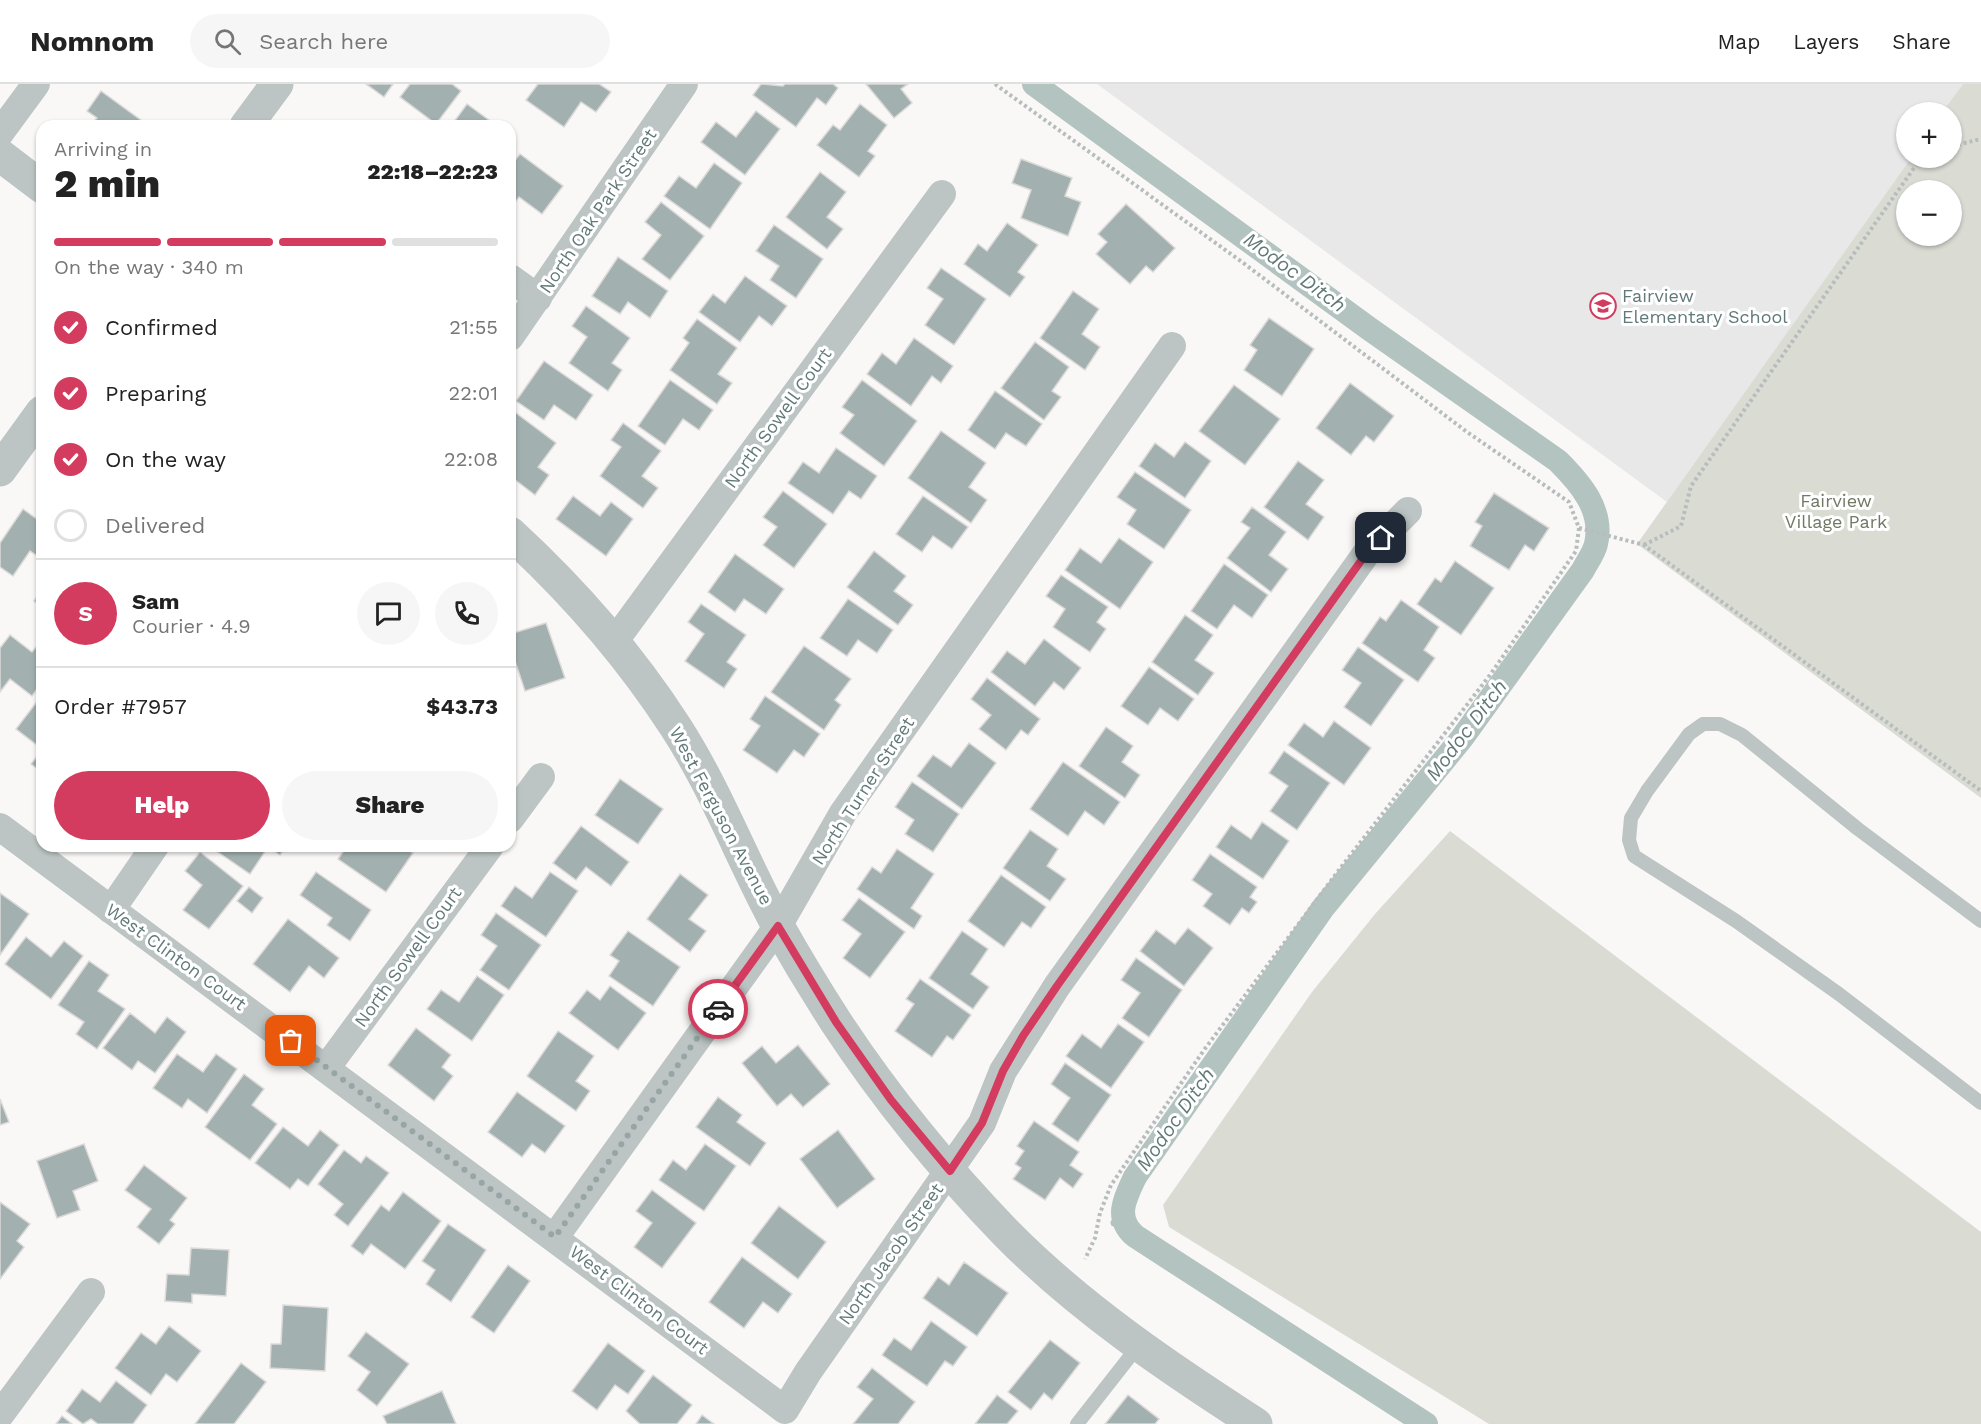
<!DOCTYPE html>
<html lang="en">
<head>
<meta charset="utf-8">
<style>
	body { margin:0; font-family:"Work Sans",sans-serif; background:#f6f6f6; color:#222; height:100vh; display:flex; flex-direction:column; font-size:22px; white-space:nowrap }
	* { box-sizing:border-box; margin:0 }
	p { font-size:20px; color:#767676 }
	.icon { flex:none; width:33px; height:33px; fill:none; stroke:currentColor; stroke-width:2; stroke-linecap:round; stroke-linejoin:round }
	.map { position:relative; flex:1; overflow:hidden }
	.side { position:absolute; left:36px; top:36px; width:480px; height:732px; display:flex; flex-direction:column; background:#fff; border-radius:18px; box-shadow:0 2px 4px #0004 }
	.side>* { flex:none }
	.fabs { position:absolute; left:1896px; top:18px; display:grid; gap:12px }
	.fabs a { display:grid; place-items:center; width:66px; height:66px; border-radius:50%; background:#fff; box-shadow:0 2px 4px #0004; font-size:30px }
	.pin { position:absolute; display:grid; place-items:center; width:51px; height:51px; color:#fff; margin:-26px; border-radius:12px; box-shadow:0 3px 9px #0006 }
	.courier { position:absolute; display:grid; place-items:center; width:60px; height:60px; margin:-30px; border:4px solid #d43c5f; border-radius:50%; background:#fff; color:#222; box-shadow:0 2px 8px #0007 }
	.overview em { font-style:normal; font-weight:800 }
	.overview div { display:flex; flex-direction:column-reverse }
	.overview { display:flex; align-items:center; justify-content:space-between; height:102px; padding:0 18px }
	h1 { font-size:39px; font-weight:800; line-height:45px }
	.bar { display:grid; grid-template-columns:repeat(4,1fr); gap:9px 6px; align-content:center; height:72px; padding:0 18px }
	.bar i { height:8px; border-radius:4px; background:#e0e0e0 }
	.bar .current { background:#d43c5f }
	.bar p { grid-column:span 4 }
	.line { display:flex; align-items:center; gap:15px; padding:0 18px; border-top:2px solid #e0e0e0 }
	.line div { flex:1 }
	.round { display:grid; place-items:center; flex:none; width:63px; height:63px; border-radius:32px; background:#f6f6f6 }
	ol { padding:0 18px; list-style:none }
	li { display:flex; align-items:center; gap:18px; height:66px }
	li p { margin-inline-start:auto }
	li .icon { padding:6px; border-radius:50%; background:#d43c5f; color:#fff; stroke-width:4 }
	li:last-child { color:#767676 }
	li i { width:33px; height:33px; border:3px solid #e0e0e0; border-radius:50% }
	.cta { display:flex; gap:12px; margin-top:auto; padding:12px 18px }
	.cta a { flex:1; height:69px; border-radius:36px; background:#d43c5f; color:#fff; font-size:24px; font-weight:800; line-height:69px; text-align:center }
	.cta a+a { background:#f6f6f6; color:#222 }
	header { display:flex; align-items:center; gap:36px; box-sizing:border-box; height:84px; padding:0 30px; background:#fff; border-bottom:2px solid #e0e0e0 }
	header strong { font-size:28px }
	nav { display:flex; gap:33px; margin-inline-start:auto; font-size:21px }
	.search { width:420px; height:54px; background:#f6f6f6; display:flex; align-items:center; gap:15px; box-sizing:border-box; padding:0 21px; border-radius:33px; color:#767676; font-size:22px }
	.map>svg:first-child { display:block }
</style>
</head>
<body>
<header>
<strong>Nomnom</strong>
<div class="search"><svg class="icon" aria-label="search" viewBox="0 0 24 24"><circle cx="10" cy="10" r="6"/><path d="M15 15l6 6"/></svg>Search here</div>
<nav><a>Map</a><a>Layers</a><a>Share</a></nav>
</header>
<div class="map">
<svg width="1981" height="1340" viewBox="0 0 1981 1340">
	<rect width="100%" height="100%" fill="#f9f8f7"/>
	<path fill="#e7e8e7" d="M1097,0H1963L1942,28H1906V74H1911L1667,418Z"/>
	<g fill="#dadcd4" fill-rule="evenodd">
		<path d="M1963,0H1981V714L1637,460L1911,74H1952V28H1942ZM1906,106H1952V152H1906Z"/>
		<path d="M1450,747L1981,1148V1340H1489L1169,1143L1163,1121L1312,908L1375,830Z"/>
	</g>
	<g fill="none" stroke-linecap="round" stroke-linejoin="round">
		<path stroke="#b3c4c0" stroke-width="7" d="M1114,1139L1123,1137"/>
		<path stroke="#b3c4c0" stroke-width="24" d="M1034,0L1371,246L1558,377C1580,399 1604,426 1596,460C1594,469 1587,478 1583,486L1462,654L1323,824L1135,1093C1125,1114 1114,1134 1135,1152L1426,1340"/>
	</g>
	<g fill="#a2b0b0" stroke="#dbdad9" stroke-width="1.5">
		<path d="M366,0H393L384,13Z"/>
		<path d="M410,0H452L461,7L436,40L400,13Z"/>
		<path d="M538,0H599L611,8L596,28L581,18L564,43L526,16Z"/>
		<path d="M761,0L783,2L785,0H833L838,4L826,21L817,14L796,43L753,11Z"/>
		<path d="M866,0H908L901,5L912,19L894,34Z"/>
		<path d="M101,7L149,42H90L97,34L87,27Z"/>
		<path d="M467,20L497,42H451Z"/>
		<path d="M860,20L887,41L868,67L875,72L859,93L817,61L833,41L840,46Z"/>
		<path d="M756,27L780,45L745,91L701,58L716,38L736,53Z"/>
		<path d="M520,70L563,102L542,130L519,113L510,125V83Z"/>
		<path d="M1021,75L1072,94L1065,112L1081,118L1068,152L1021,134L1031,106L1012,99Z"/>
		<path d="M714,79L742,99L710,145L664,112L679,92L696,104Z"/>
		<path d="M820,88L846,108L827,133L843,145L827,165L786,133Z"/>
		<path d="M661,118L704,152L670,196L642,175L661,151L645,138Z"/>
		<path d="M1126,120L1175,164L1153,188L1146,182L1130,200L1096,170L1107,158L1098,150Z"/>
		<path d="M1007,139L1038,161L1018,188L1025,193L1010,213L964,180L978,160L987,167Z"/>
		<path d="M774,141L823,175L796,214L770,196L779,182L756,167Z"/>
		<path d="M618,173L668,207L650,234L628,218L620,230L592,212Z"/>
		<path d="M941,184L986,215L954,261L925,241L943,215L927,204Z"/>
		<path d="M745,192L787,222L772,242L759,232L740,258L699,228L713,210L725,219Z"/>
		<path d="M1073,207L1099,225L1082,250L1100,263L1085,286L1040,254Z"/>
		<path d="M586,222L630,254L612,279L622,286L608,307L569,279L587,253L572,242Z"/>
		<path d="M1269,234L1314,265L1282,312L1244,286L1257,266L1250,261Z"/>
		<path d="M697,235L737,264L718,290L732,299L717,320L670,286L689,259L683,254Z"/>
		<path d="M914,254L953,282L941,299L932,292L911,322L867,290L882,269L896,280Z"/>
		<path d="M1035,258L1069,283L1052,307L1061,313L1044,336L1001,304Z"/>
		<path d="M544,277L593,311L576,336L554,321L544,336L516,317Z"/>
		<path d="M670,296L713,326L699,346L683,335L665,361L638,342Z"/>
		<path d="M862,296L917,337L884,382L840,349L854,331L842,323Z"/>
		<path d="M1350,299L1394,332L1374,358L1366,352L1351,371L1316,344Z"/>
		<path d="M1234,301L1280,335L1245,381L1199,347Z"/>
		<path d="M995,307L1042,340L1026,362L1006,349L995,365L968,346Z"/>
		<path d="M512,326L556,359L538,383L549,391L535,411L510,392V360L515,354L510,350Z"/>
		<path d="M623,339L661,367L642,392L658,404L643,424L600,392L621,363L611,356Z"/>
		<path d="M941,347L986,379L969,403L987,416L971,439L908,394Z"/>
		<path d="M1185,358L1211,377L1185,414L1139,382L1155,359L1174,373Z"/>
		<path d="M836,364L877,392L861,415L849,407L833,430L788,399L803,378L819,389Z"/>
		<path d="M1298,377L1324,396L1306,420L1324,433L1308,456L1264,423Z"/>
		<path d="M1135,388L1191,426L1164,465L1127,440L1136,426L1117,413Z"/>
		<path d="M783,407L827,440L794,484L763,461L777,443L763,433Z"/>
		<path d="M1494,409L1549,444L1534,467L1525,461L1509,486L1470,462L1482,442L1475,438Z"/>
		<path d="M573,412L600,432L611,418L633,435L606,472L556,435Z"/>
		<path d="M923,412L968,443L952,465L933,452L922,468L896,450Z"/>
		<path d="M1252,423L1286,448L1269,471L1288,485L1271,508L1227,474L1250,444L1241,438Z"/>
		<path d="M23,425L42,439V475L30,467L13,492L0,483V459Z"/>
		<path d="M1119,454L1153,478L1120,525L1065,486L1080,464L1101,479Z"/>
		<path d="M874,467L906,492L894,507L913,521L898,541L847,503Z"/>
		<path d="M735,470L784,505L766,530L744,515L735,528L708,508Z"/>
		<path d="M1455,477L1494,504L1461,551L1417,520L1435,494L1441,498Z"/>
		<path d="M1224,480L1268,511L1252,534L1234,521L1217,545L1191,527Z"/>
		<path d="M1061,491L1108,523L1097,538L1106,545L1090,568L1053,543L1065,525L1046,512Z"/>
		<path d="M42,505V523L34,517Z"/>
		<path d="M848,515L893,546L877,569L858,556L847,572L820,554Z"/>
		<path d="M1401,516L1439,543L1424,566L1435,574L1418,598L1362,559L1380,533L1386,537Z"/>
		<path d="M701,520L746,551L727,578L737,585L724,604L685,577L704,550L688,538Z"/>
		<path d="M1185,531L1213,551L1195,576L1214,589L1198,611L1152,578Z"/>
		<path d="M546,539L565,594L525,607L510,562V550Z"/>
		<path d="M10,551L32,568L40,558L42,560V598L32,612L10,595L0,608V564Z"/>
		<path d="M1044,555L1081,584L1064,606L1054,598L1035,622L991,588L1007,567L1025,580Z"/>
		<path d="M804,562L851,595L835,616L841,621L824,646L771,608Z"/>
		<path d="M1358,563L1404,596L1371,642L1344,623L1361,599L1342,586Z"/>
		<path d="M1149,583L1194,615L1178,637L1160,624L1148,641L1121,622Z"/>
		<path d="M987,594L1040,635L1028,651L1021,646L1006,666L979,645L991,631L971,615Z"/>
		<path d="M42,611V665L16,645Z"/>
		<path d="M765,612L820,650L804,673L794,666L777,689L743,666L760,642L750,635Z"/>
		<path d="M1334,637L1371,664L1344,701L1288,661L1304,639L1323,653Z"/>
		<path d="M1106,643L1133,662L1122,678L1140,691L1125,714L1079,682Z"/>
		<path d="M969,659L996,679L962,725L917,692L933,671L951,683Z"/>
		<path d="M42,666V688L31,680Z"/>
		<path d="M1284,667L1330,699L1297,746L1270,727L1288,702L1269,689Z"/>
		<path d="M1063,678L1120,718L1104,741L1085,727L1068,752L1030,725Z"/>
		<path d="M620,695L663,725L638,760L595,731Z"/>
		<path d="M912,698L959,730L933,768L905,750L914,736L895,723Z"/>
		<path d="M1262,738L1289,757L1263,795L1216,763L1231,741L1251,755Z"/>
		<path d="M581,742L629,778L611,802L586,783L576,796L553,779Z"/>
		<path d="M1030,746L1058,765L1047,782L1066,795L1050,817L1003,784Z"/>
		<path d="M209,762H286L280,771L268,763L250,790Z"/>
		<path d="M347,762H402L413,769L386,808L338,775Z"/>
		<path d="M897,765L934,790L911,824L922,832L914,845L857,805L872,783L881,789Z"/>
		<path d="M200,768L243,802L209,845L183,826L202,801L185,787Z"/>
		<path d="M1210,770L1257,803L1250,813L1257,818L1249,829L1242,824L1230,841L1203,822L1212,810L1192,796Z"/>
		<path d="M316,788L371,826L350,857L327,841L332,834L300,811Z"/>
		<path d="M550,788L578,807L546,853L501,822L515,802L532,814Z"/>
		<path d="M680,790L708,811L689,835L706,847L690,868L647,835Z"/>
		<path d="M1001,791L1046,823L1031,844L1022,838L1004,863L968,837Z"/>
		<path d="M249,803L263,814L252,829L237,817Z"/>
		<path d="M0,809L29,830L0,871Z"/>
		<path d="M859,814L905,848L870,894L843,874L861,850L842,836Z"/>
		<path d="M496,829L541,861L509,906L480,886L497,862L481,851Z"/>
		<path d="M288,835L339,874L324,894L309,882L290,908L253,880Z"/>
		<path d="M1188,844L1213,864L1184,902L1140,867L1156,846L1175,860Z"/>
		<path d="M628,847L680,883L653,922L609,892L619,877L610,871Z"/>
		<path d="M962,847L988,865L971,890L989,903L973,925L929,894Z"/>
		<path d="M26,853L51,873L64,857L83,872L51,915L5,880Z"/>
		<path d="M1136,874L1182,906L1149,953L1122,934L1140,909L1121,896Z"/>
		<path d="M89,877L109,891L98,907L125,925L97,965L76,950L84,938L58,921Z"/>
		<path d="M477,892L504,911L472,957L427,925L441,906L459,918Z"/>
		<path d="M920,895L971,931L953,956L947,952L932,973L895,947L914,920L906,915Z"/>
		<path d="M610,902L646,929L618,966L569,929L587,906L600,916Z"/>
		<path d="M130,929L155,949L167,933L186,948L155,989L138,977L132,986L103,964Z"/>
		<path d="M1118,940L1144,958L1111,1004L1066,972L1082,950L1101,964Z"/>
		<path d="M416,944L451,971L442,983L453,992L434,1017L388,981Z"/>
		<path d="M558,947L594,972L576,997L590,1007L576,1027L527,992Z"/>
		<path d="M798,961L830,1000L803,1023L791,1010L777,1022L742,979L762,962L776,979Z"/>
		<path d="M177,970L203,988L216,970L237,985L207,1029L188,1015L182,1024L153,1004Z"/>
		<path d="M1065,979L1111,1011L1078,1058L1052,1040L1070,1014L1051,1000Z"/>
		<path d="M244,990L264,1005L252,1021L277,1040L250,1076L205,1043Z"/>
		<path d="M517,1008L565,1042L545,1069L532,1060L522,1073L488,1048Z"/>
		<path d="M718,1013L742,1031L737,1038L766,1059L750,1082L696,1043Z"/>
		<path d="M0,1015L9,1038L0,1041Z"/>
		<path d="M1034,1037L1079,1068L1070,1081L1083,1090L1073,1104L1060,1094L1045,1116L1013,1095L1021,1084L1015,1080L1024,1067L1017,1062Z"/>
		<path d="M283,1043L308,1062L320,1046L339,1061L308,1102L298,1095L290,1105L255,1079Z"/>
		<path d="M838,1046L875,1095L837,1124L800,1075Z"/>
		<path d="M84,1060L98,1097L73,1107L80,1126L57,1134L37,1077Z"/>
		<path d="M705,1060L736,1082L704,1127L659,1096L673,1076L686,1086Z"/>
		<path d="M344,1066L361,1079L366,1072L389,1089L348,1142L334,1131L343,1120L318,1100Z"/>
		<path d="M144,1081L187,1114L170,1136L175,1140L159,1160L137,1143L151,1125L125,1106Z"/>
		<path d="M652,1106L696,1139L662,1184L634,1163L652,1139L636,1127Z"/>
		<path d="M403,1108L441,1137L405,1185L371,1160L363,1171L351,1162L381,1121L389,1127Z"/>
		<path d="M0,1118L30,1140L17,1157L24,1163L0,1195Z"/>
		<path d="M779,1122L826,1158L798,1195L751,1159Z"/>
		<path d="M448,1140L486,1166L451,1218L426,1200L435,1186L422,1177Z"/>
		<path d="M191,1164L229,1166L226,1212L192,1210V1219L165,1217L167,1190L189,1191Z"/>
		<path d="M742,1173L792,1210L778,1229L763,1218L744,1244L709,1218Z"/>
		<path d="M964,1178L1008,1209L977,1252L923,1214L938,1193L949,1201Z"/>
		<path d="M508,1181L530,1197L494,1249L471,1233Z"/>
		<path d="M283,1221L328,1224L325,1287L270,1284L271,1260H281Z"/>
		<path d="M931,1237L967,1263L953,1282L945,1277L927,1302L882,1271L894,1254L911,1266Z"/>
		<path d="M169,1242L201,1267L177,1298L166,1290L151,1311L115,1284L141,1249L156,1260Z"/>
		<path d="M366,1248L409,1280L377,1322L357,1306L370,1288L348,1272Z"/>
		<path d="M1050,1256L1080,1279L1052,1316L1044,1309L1031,1326L1008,1308Z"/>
		<path d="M608,1259L645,1287L628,1310L615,1301L597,1326L572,1307Z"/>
		<path d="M241,1279L266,1298L234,1340H195Z"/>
		<path d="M872,1284L915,1318L898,1340H853L873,1315L857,1303Z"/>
		<path d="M653,1291L692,1321L677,1340H640L626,1327Z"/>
		<path d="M116,1297L147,1321L133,1340H98L91,1335L83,1340L66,1327L82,1305L100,1318Z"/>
		<path d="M442,1307L456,1340H387L383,1332Z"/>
		<path d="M997,1311L1018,1327L1007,1340H975Z"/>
		<path d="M1128,1311L1159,1335L1155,1340H1105Z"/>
		<path d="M702,1331L714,1340H696Z"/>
		<path d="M62,1332L72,1340H56Z"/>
	</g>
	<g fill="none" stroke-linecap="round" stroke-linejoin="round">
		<g stroke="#b7bdbd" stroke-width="4" stroke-dasharray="3 3" stroke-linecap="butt">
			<path d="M995,0L1242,178L1467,348L1569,418L1579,444L1576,467L1490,591L1342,782L1204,966L1111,1101L1100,1129L1095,1154L1085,1175"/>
			<path d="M1952,62L1981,55"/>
			<path d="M1579,444L1644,461L1981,707"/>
			<path d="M1644,461L1681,442L1691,402L1921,74"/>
		</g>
		<g stroke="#bcc4c4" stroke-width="14">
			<path d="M1981,837L1858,745L1742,651L1720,640H1703L1689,650L1647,707L1631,734L1629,756L1634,772L1736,837L1839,910L1981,1019"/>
			<path d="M1077,1340L1139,1261"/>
		</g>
		<g stroke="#bcc4c4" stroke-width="28">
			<path d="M0,49L36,0"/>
			<path d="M510,194L538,214"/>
			<path d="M510,253L684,0"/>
			<path d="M614,558L942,110"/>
			<path d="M510,735L541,693"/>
			<path d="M0,743L785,1326L808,1288L982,1039L1003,987L1057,902L1368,467L1408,427"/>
			<path d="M111,826L155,762"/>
			<path d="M327,983L490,762"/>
			<path d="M555,1153L778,842L843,729L1172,262"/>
			<path d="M0,1331L91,1208"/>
		</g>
		<g stroke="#bcc4c4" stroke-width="33">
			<path d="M246,42L277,0"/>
			<path d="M0,71L42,103"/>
			<path d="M0,386L42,328"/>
			<path d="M510,449C572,506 629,571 675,642C716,705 742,776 778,842C796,874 816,907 836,938C886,1014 944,1085 1007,1150C1080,1224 1169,1284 1256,1340"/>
		</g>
	</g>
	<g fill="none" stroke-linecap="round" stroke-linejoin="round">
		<path stroke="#97a5a5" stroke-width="6" stroke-dasharray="0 10.8" d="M291,957L555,1153L718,925"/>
		<path stroke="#d43c5f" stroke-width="8" d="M718,925L778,842L836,938L891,1016L950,1087L982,1039L1003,987L1023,952L1057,902L1368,467L1381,454"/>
	</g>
	<defs>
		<g id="school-ring" transform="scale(1.35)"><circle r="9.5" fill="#fff" stroke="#d43c5f" stroke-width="1.5"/><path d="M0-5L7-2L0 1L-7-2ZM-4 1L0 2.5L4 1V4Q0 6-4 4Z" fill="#d43c5f"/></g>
	</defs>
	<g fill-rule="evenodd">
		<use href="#school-ring" x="1603" y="222"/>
	</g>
	<g text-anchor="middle" stroke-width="6" stroke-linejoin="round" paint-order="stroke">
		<g font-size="18" fill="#627979" stroke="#fff">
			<text transform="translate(598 127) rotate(-56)" y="6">North Oak Park Street</text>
			<text transform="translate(778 334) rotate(-54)" y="6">North Sowell Court</text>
			<text transform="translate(863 707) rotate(-57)" y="6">North Turner Street</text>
			<text transform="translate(721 732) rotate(62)" y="6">West Ferguson Avenue</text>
			<text transform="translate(176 873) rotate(36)" y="6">West Clinton Court</text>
			<text transform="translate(408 873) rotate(-54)" y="6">North Sowell Court</text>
			<text transform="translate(891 1170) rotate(-55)" y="6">North Jacob Street</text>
			<text transform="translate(639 1216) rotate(37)" y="6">West Clinton Court</text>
		</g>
		<g font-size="18" fill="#627979" stroke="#fff" text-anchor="start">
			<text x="1622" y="218">Fairview<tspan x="1622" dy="21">Elementary School</tspan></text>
		</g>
		<g font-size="18" fill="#717865" stroke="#fff">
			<text x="1836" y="423">Fairview<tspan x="1836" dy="21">Village Park</tspan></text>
		</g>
		<g font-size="20" font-style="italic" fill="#617975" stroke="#fff">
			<text transform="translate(1295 188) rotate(36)" y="7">Modoc Ditch</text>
			<text transform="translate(1466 646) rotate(-53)" y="7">Modoc Ditch</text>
			<text transform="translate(1175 1035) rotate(-55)" y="7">Modoc Ditch</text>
		</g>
	</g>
</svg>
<div class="fabs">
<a>+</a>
<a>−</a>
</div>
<div class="pin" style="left:291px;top:957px;background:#ea580c"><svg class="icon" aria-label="bag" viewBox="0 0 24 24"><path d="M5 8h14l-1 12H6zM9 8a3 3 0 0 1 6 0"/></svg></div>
<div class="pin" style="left:1381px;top:454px;background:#1f2937"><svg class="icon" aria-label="home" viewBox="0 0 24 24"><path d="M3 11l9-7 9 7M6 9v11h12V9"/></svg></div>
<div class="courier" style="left:718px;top:925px"><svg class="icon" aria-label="car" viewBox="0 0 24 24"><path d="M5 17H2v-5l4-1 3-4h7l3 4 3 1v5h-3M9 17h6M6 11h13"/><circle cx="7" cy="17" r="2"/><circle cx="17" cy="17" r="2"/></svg></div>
<section class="side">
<div class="overview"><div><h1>2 min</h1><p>Arriving in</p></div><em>22:18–22:23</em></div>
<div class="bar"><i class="current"></i><i class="current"></i><i class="current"></i><i></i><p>On the way · 340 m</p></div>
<ol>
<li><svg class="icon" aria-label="check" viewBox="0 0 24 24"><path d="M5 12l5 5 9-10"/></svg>Confirmed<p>21:55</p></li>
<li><svg class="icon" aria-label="check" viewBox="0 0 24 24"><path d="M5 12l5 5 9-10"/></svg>Preparing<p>22:01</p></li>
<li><svg class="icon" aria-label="check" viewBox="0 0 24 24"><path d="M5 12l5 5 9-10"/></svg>On the way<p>22:08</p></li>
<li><i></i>Delivered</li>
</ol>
<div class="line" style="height:108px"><b class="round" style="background:#d43c5f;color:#fff">S</b><div><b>Sam</b><p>Courier · 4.9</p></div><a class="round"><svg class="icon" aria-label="chat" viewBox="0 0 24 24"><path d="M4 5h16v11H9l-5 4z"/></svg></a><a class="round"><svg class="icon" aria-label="phone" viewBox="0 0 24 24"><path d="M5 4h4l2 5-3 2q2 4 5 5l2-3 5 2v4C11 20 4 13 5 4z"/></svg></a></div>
<div class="line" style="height:78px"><div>Order #7957</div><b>$43.73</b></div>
<div class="cta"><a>Help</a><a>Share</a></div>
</section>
</div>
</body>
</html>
